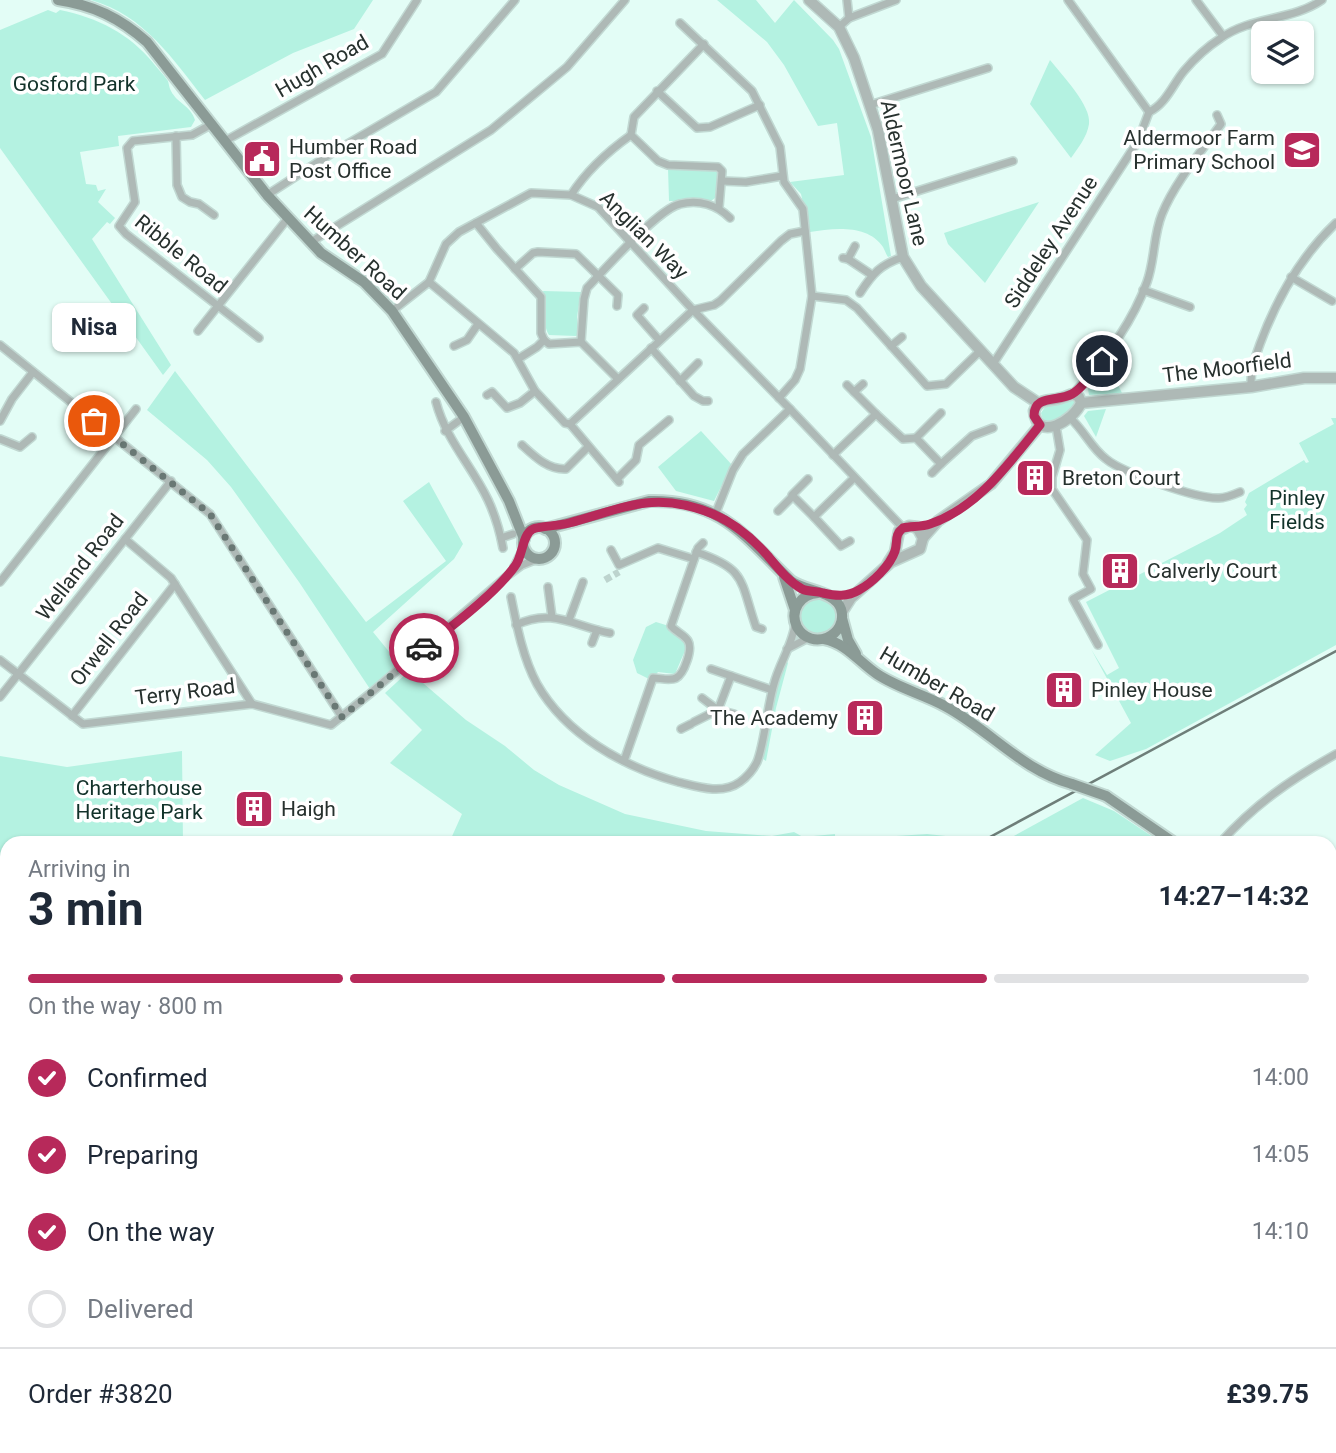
<!DOCTYPE html>
<html lang="en">
<head>
<meta charset="utf-8">
<style>
	body { margin:0; font-family:Roboto,sans-serif; background:#f6f6f7; color:#1f2937; height:100vh; display:flex; flex-direction:column; font-size:26px; white-space:nowrap }
	* { box-sizing:border-box; margin:0 }
	p { font-size:23px; color:#747a83 }
	.icon { flex:none; width:38px; height:38px; fill:none; stroke:currentColor; stroke-width:2; stroke-linecap:round; stroke-linejoin:round }
	.map { position:relative; flex:1; overflow:hidden }
	.side { position:absolute; left:0px; top:836px; width:1337px; height:618px; display:flex; flex-direction:column; background:#fff; border-radius:21px 21px 0 0; box-shadow:0 2px 5px #0004 }
	.side>* { flex:none }
	.controls { position:absolute; left:1251px; top:21px; display:grid; gap:14px }
	.controls a { display:grid; place-items:center; width:63px; height:63px; border-radius:10px; background:#fff; box-shadow:0 2px 5px #0004; font-size:35px }
	.pin { position:absolute; display:grid; place-items:center; width:60px; height:60px; color:#fff; margin:-30px; border:4px solid #fff; border-radius:50%; box-shadow:0 2px 7px #0007 }
	.courier { position:absolute; display:grid; place-items:center; width:70px; height:70px; margin:-35px; border:5px solid #b7295a; border-radius:50%; background:#fff; color:#222; box-shadow:0 2px 9px #0007 }
	.bubble { position:absolute; height:49px; border-radius:10px; background:#fff; box-shadow:0 2px 5px #0004; font-size:23px; font-weight:700; line-height:49px; text-align:center }
	.headline em { font-style:normal; font-weight:700 }
	.headline div { display:flex; flex-direction:column-reverse }
	.headline { display:flex; align-items:center; justify-content:space-between; height:119px; padding:0 28px }
	h1 { font-size:46px; font-weight:700; line-height:52px }
	.bar { display:grid; grid-template-columns:repeat(4,1fr); gap:10px 7px; align-content:center; height:84px; padding:0 28px }
	.bar i { height:9px; border-radius:5px; background:#e0e1e3 }
	.bar .current { background:#b7295a }
	.bar p { grid-column:span 4 }
	.line { display:flex; align-items:center; gap:18px; padding:0 28px; border-top:2px solid #e0e1e3 }
	.line div { flex:1 }
	ol { padding:0 28px; list-style:none }
	li { display:flex; align-items:center; gap:21px; height:77px }
	li p { margin-inline-start:auto }
	li .icon { padding:7px; border-radius:50%; background:#b7295a; color:#fff; stroke-width:4 }
	li:last-child { color:#747a83 }
	li i { width:38px; height:38px; border:4px solid #e0e1e3; border-radius:50% }
	.map>svg:first-child { display:block }
</style>
</head>
<body>
<div class="map">
<svg width="1336" height="1453" viewBox="0 0 1336 1453">
	<rect width="100%" height="100%" fill="#e3fdf6"/>
	<g fill="#b4f2e1">
		<path d="M91,0H373L354,29L293,53L205,100C173,59 144,15 91,0Z"/>
		<path d="M717,0H756L775,23L794,0L833,40L839,49L871,137L891,256L888,257C886,254 885,251 883,247C868,224 833,228 810,232L801,194L790,182L844,175L837,123L818,126L784,65L767,42Z"/>
		<path d="M48,10L56,13L60,10C98,18 129,33 154,64C158,69 164,75 168,81C169,84 169,88 171,91C177,103 191,106 195,120L191,127L118,136L119,146L80,152L86,184L96,185L98,191L106,189L98,202L115,218L110,224L107,222L92,239L171,365L163,375L0,148V30Z"/>
		<path d="M1050,60C1061,74 1092,106 1089,124C1087,137 1078,148 1071,158L1030,104Z"/>
		<path d="M668,169L714,170L718,172L715,198L711,201H669Z"/>
		<path d="M1039,202L985,283L948,244L944,233Z"/>
		<path d="M543,291L581,292L577,317L579,334L576,336L549,335C541,322 548,305 543,291Z"/>
		<path d="M1109,367L1122,393L1089,395L1088,389Z"/>
		<path d="M175,371L366,622L446,561L403,501L429,482L463,544L454,559L373,632L399,664L370,689L299,582L231,487L207,460L147,410Z"/>
		<path d="M1073,400L1076,402L1075,405L1057,421L1048,423L1043,420L1041,413L1045,407Z"/>
		<path d="M1106,409L1096,437L1084,416L1088,411Z"/>
		<path d="M1331,418H1336V645L1146,749L1110,761L1095,755L1131,723L1091,649L1107,675L1119,668L1086,602L1220,533L1247,515L1244,509L1247,505L1245,502L1249,493L1304,460L1306,463L1309,462L1299,443L1334,424Z"/>
		<path d="M701,431L732,465L714,501L676,491L658,467Z"/>
		<circle cx="818" cy="616" r="18"/>
		<path d="M656,622L669,626V631L684,640L687,646L675,674L658,672L651,680L637,673L633,660L646,627Z"/>
		<path d="M786,661L788,663L776,708L766,761L763,759L776,692Z"/>
		<path d="M409,671L466,720L505,746L534,770L559,785L625,814L706,831L772,836L794,832L803,837L835,834V840L927,834L974,839L966,844L449,843L462,814L390,763L422,730L385,693Z"/>
		<path d="M182,751L183,843L7,844V956L0,952V756L67,767Z"/>
		<path d="M1083,798L1114,811L1162,843H1001Z"/>
		<path d="M7,968V1124L0,1122V979Z"/>
		<path d="M0,1143L7,1146V1351L0,1355Z"/>
		<path d="M53,1447H474L473,1453H57Z"/>
	</g>
	<g fill="none" stroke-linecap="round" stroke-linejoin="round">
		<g stroke="#91d1c0" stroke-width="14">
			<path d="M0,923L7,925"/>
			<path d="M1276,1447L1292,1453"/>
		</g>
		<path stroke="#bdd4ce" stroke-width="7" stroke-dasharray="7 3.5" stroke-linecap="butt" d="M605,580L619,572"/>
		<g stroke="#c1d8d2" stroke-width="10">
			<g id="minor">
				<path d="M847,0L849,18"/>
				<path d="M1068,0L1149,112"/>
				<path d="M1196,0L1223,36"/>
				<path d="M680,23L752,91L780,147L784,182L803,209L812,296L800,369L795,380L779,398"/>
				<path d="M839,27L849,18L896,0"/>
				<path d="M704,44L634,117L631,135L658,161L668,165L718,167L722,171L719,207"/>
				<path d="M657,91L697,128L710,127L760,105"/>
				<path d="M870,105L988,68"/>
				<path d="M1149,112C1166,104 1173,84 1184,71C1195,58 1207,47 1221,38C1252,16 1292,21 1322,0"/>
				<path d="M212,124L192,135L133,141L127,148L135,202L119,226L126,234L259,338"/>
				<path d="M176,136L177,185L182,197L190,202L199,204L214,215"/>
				<path d="M225,141L382,54L417,0"/>
				<path d="M722,181L746,182L782,176"/>
				<path d="M267,195L332,153L436,92L515,0"/>
				<path d="M571,195C587,170 607,152 631,135"/>
				<path d="M892,199L1013,161"/>
				<path d="M476,223L497,249L541,297V333L544,340"/>
				<path d="M311,242L491,130L567,67L625,0"/>
				<path d="M843,258L848,259L872,275"/>
				<path d="M848,259L855,246"/>
				<path d="M515,269L533,253L538,252L576,254L618,295L617,306"/>
				<path d="M1291,277L1332,301"/>
				<path d="M429,282L514,353L535,391L565,423L570,424L619,482"/>
				<path d="M1143,290L1190,307"/>
				<path d="M860,293C873,273 880,265 903,257"/>
				<path d="M812,296L846,300L857,308L927,386L946,384L980,351"/>
				<path d="M644,308L637,315L659,340"/>
				<path d="M392,311L429,282L446,244L459,232L531,193L571,195L598,207L693,310L790,409"/>
				<path d="M198,331L288,218"/>
				<path d="M544,340L549,344L581,342L618,379"/>
				<path d="M581,342L584,299L587,288C604,270 658,209 680,204C699,199 717,205 730,218"/>
				<path d="M0,345L210,514L342,717"/>
				<path d="M454,346L467,340L478,324"/>
				<path d="M891,346L902,337"/>
				<path d="M651,348L694,396L703,401H708"/>
				<path d="M518,359L537,347L544,340"/>
				<path d="M993,364L1138,141L1149,112"/>
				<path d="M680,381L698,363"/>
				<path d="M1251,387C1250,372 1255,357 1260,344C1277,298 1300,257 1336,223"/>
				<path d="M854,392L863,384"/>
				<path d="M1073,394C1103,362 1132,324 1147,282C1155,260 1153,236 1162,214C1175,182 1201,152 1221,124L1217,115"/>
				<path d="M487,395L492,392L507,408L520,403L535,391"/>
				<path d="M436,402C446,440 472,466 488,500C495,515 500,532 503,548"/>
				<path d="M876,414L903,439L916,438L941,464L972,436L993,428"/>
				<path d="M1070,418C1084,430 1091,448 1106,459C1123,473 1197,499 1219,498C1226,498 1233,495 1240,492"/>
				<path d="M0,421L12,399L33,372"/>
				<path d="M570,424L693,310L714,305L720,301L781,241L790,234L805,231"/>
				<path d="M1056,426L1060,450L1052,477V489L1087,540L1083,574L1091,589L1073,599L1098,645"/>
				<path d="M445,431L464,417"/>
				<path d="M916,438L941,413"/>
				<path d="M0,439L20,447L32,437"/>
				<path d="M522,445C534,456 548,470 566,469L588,447"/>
				<path d="M833,455L876,414L847,385"/>
				<path d="M932,473L941,464"/>
				<path d="M617,479L636,460L639,445L669,420"/>
				<path d="M808,479L792,495L814,517"/>
				<path d="M778,511L793,496"/>
				<path d="M715,515L733,470L743,454L790,409L903,528"/>
				<path d="M501,538L513,534"/>
				<path d="M125,539L171,578L252,704"/>
				<path d="M850,541L841,546L814,517L854,478"/>
				<path d="M611,550L619,565L658,548L694,559"/>
				<path d="M696,552C747,569 740,581 756,627L762,629"/>
				<path d="M514,567L524,547"/>
				<path d="M0,582L136,409"/>
				<path d="M548,587L552,617"/>
				<path d="M511,597C517,627 523,658 537,684C566,735 624,767 678,782C698,787 722,795 740,782C747,777 753,770 757,762C765,742 767,707 774,684C779,664 793,644 795,624"/>
				<path d="M569,620L583,582"/>
				<path d="M516,625C553,607 575,627 610,633"/>
				<path d="M592,643L597,630"/>
				<path d="M787,649L808,638"/>
				<path d="M0,660L83,724L252,704L331,725L372,692L507,576L522,565L537,559"/>
				<path d="M711,669L772,690"/>
				<path d="M0,697L171,481"/>
				<path d="M702,698L718,710L734,714"/>
				<path d="M72,716L175,584"/>
				<path d="M694,722L718,710L731,676"/>
				<path d="M681,729L691,724"/>
				<path d="M624,761L653,678C660,678 670,681 676,678C684,674 693,649 688,641C685,635 676,632 671,626L698,548L703,543"/>
				<path d="M1219,844C1255,804 1290,780 1336,754"/>
				<path d="M0,1421L7,1432"/>
				<path d="M15,1447L17,1453"/>
				<path d="M690,1447L708,1453"/>
				<path d="M662,1453L668,1447"/>
			</g>
		</g>
		<g stroke="#c1d8d2" stroke-width="13">
			<g id="tertiary">
				<path d="M809,0L839,27L854,58L878,130L903,257L921,286L1014,387L1038,403"/>
				<path d="M1073,394L1079,397L1081,403C1074,420 1037,443 1034,411C1040,397 1048,402 1061,398C1065,397 1069,395 1073,394Z"/>
				<path d="M1081,403L1251,387L1304,378H1336"/>
				<path d="M923,538L938,521L991,484L1040,425"/>
				<path d="M888,563L895,552L899,531L909,526L918,527"/>
				<path d="M842,612L851,598L891,562L920,549L923,538L918,529L914,527"/>
			</g>
		</g>
		<g stroke="#c1d8d2" stroke-width="14">
			<g id="secondary">
				<path d="M58,0C93,5 120,18 147,42L267,195L321,253L364,282L392,311L464,417L509,501L524,539"/>
				<circle cx="539" cy="543" r="16"/>
				<path d="M545,529L649,501C721,499 745,537 791,581C807,592 835,591 841,609C849,636 811,652 797,627C789,610 801,594 818,593"/>
				<path d="M784,577L795,610"/>
				<path d="M842,618L848,640L856,654"/>
				<path d="M824,639C846,643 859,662 877,674C898,688 923,694 945,706C990,730 1021,770 1072,784"/>
				<path d="M1106,796L1176,844"/>
				<path d="M1330,957L1336,961"/>
			</g>
		</g>
		<g stroke="#c1d8d2" stroke-width="16">
			<g id="primary">
				<path d="M1330,1377L1336,1374"/>
				<path d="M1330,1388L1336,1385"/>
				<path d="M1157,1453L1172,1447"/>
				<path d="M1194,1453L1201,1447"/>
			</g>
		</g>
		<g stroke="#c1d8d2" stroke-width="16">
			<g id="trunk">
				<path d="M0,1130L7,1132"/>
				<path d="M587,1447L596,1453"/>
				<path d="M627,1447L637,1453"/>
			</g>
		</g>
		<use href="#minor" stroke="#aeb9b6" stroke-width="7"/>
		<use href="#tertiary" stroke="#aeb9b6" stroke-width="10"/>
		<use href="#secondary" stroke="#8b9b96" stroke-width="10"/>
		<use href="#primary" stroke="#728680" stroke-width="12"/>
		<use href="#trunk" stroke="#677c76" stroke-width="12"/>
		<g stroke="#6e7e79" stroke-width="2.5">
			<path d="M977,844L1336,651"/>
			<path d="M0,1365L7,1361"/>
		</g>
		<g stroke="#c1d8d2" stroke-width="14" stroke-linecap="butt">
			<path id="secondary-bridge" d="M1072,784L1106,796"/>
		</g>
		<use href="#secondary-bridge" stroke="#8b9b96" stroke-width="10"/>
	</g>
	<g fill="none" stroke-linecap="round" stroke-linejoin="round">
		<path stroke="#697874" stroke-width="7" stroke-dasharray="0 12.6" d="M94,421L210,514L342,717L424,648"/>
		<path stroke="#b7295a" stroke-width="9" d="M424,648C452,626 494,595 515,566C523,556 522,534 533,529C539,526 559,526 569,523C625,508 654,490 713,514C734,523 753,539 768,556C778,568 788,581 802,589C809,592 816,591 823,593C836,596 847,597 859,590C872,583 890,566 895,551C898,541 894,535 903,528C912,526 921,527 930,524C978,508 1010,462 1040,425L1034,416C1034,394 1058,402 1072,394C1083,388 1094,371 1102,361"/>
	</g>
	<defs>
		<g id="school-square" transform="scale(2.0125)"><rect x="-9" y="-9" width="18" height="18" rx="4" fill="#b7295a" stroke="#fff"/><path d="M0-5L7-2L0 1L-7-2ZM-4 1L0 2.5L4 1V4Q0 6-4 4Z" fill="#fff"/></g>
		<g id="civic-square" transform="scale(2.0125)"><rect x="-9" y="-9" width="18" height="18" rx="4" fill="#b7295a" stroke="#fff"/><path d="M-.6-6.5H3V-4.5H.6V-3L4-1V1h2V6H-6V1h2V-1L-.6-3ZM-1.2 2.5V6h2.4V2.5Z" fill="#fff"/></g>
		<g id="building-square" transform="scale(2.0125)"><rect x="-9" y="-9" width="18" height="18" rx="4" fill="#b7295a" stroke="#fff"/><path d="M-4-6H4V6H1V3H-1V6H-4ZM-2.5-4.3h1.7v1.8h-1.7ZM.8-4.3h1.7v1.8H.8ZM-2.5-1h1.7V.8h-1.7ZM.8-1h1.7V.8H.8Z" fill="#fff"/></g>
	</defs>
	<g fill-rule="evenodd">
		<use href="#school-square" x="1302" y="150"/>
		<use href="#civic-square" x="262" y="159"/>
		<use href="#building-square" x="1035" y="478"/>
		<use href="#building-square" x="1120" y="571"/>
		<use href="#building-square" x="1064" y="690"/>
		<use href="#building-square" x="865" y="718"/>
		<use href="#building-square" x="254" y="809"/>
	</g>
	<g text-anchor="middle" stroke-width="7" stroke-linejoin="round" paint-order="stroke">
		<g font-size="21" fill="#27312e" stroke="#fff">
			<text transform="translate(322 66) rotate(-30)" y="7">Hugh Road</text>
			<text transform="translate(904 173) rotate(77)" y="7">Aldermoor Lane</text>
			<text transform="translate(644 235) rotate(45)" y="7">Anglian Way</text>
			<text transform="translate(1051 242) rotate(-57)" y="7">Siddeley Avenue</text>
			<text transform="translate(355 253) rotate(42)" y="7">Humber Road</text>
			<text transform="translate(181 254) rotate(39)" y="7">Ribble Road</text>
			<text transform="translate(1227 368) rotate(-7)" y="7">The Moorfield</text>
			<text transform="translate(80 567) rotate(-52)" y="7">Welland Road</text>
			<text transform="translate(109 639) rotate(-52)" y="7">Orwell Road</text>
			<text transform="translate(937 684) rotate(30)" y="7">Humber Road</text>
			<text transform="translate(185 692) rotate(-7)" y="7">Terry Road</text>
		</g>
		<g font-size="21" fill="#12322a" stroke="#fff">
			<text x="74" y="91">Gosford Park</text>
			<text x="1297" y="505">Pinley<tspan x="1297" dy="24">Fields</tspan></text>
			<text x="139" y="795">Charterhouse<tspan x="139" dy="24">Heritage Park</tspan></text>
		</g>
		<g font-size="21" fill="#27312e" stroke="#fff" text-anchor="start">
			<text x="1275" y="145" text-anchor="end">Aldermoor Farm<tspan x="1275" dy="24">Primary School</tspan></text>
			<text x="289" y="154">Humber Road<tspan x="289" dy="24">Post Office</tspan></text>
			<text x="1062" y="485">Breton Court</text>
			<text x="1147" y="578">Calverly Court</text>
			<text x="1091" y="697">Pinley House</text>
			<text x="838" y="725" text-anchor="end">The Academy</text>
			<text x="281" y="816">Haigh</text>
		</g>
	</g>
</svg>
<div class="controls">
<a><svg class="icon" aria-label="layers" viewBox="0 0 24 24"><path d="M12 4l9 5-9 5-9-5zM3 14l9 5 9-5"/></svg></a>
</div>
<div class="pin" style="left:94px;top:421px;background:#ea580c"><svg class="icon" aria-label="bag" viewBox="0 0 24 24"><path d="M5 8h14l-1 12H6zM9 8a3 3 0 0 1 6 0"/></svg></div>
<div class="pin" style="left:1102px;top:361px;background:#1f2937"><svg class="icon" aria-label="home" viewBox="0 0 24 24"><path d="M3 11l9-7 9 7M6 9v11h12V9"/></svg></div>
<div class="courier" style="left:424px;top:648px"><svg class="icon" aria-label="car" viewBox="0 0 24 24"><path d="M5 17H2v-5l4-1 3-4h7l3 4 3 1v5h-3M9 17h6M6 11h13"/><circle cx="7" cy="17" r="2"/><circle cx="17" cy="17" r="2"/></svg></div>
<div class="bubble" style="left:52px;top:303px;width:84px">Nisa</div>
<section class="side">
<div class="headline"><div><h1>3 min</h1><p>Arriving in</p></div><em>14:27–14:32</em></div>
<div class="bar"><i class="current"></i><i class="current"></i><i class="current"></i><i></i><p>On the way · 800 m</p></div>
<ol>
<li><svg class="icon" aria-label="check" viewBox="0 0 24 24"><path d="M5 12l5 5 9-10"/></svg>Confirmed<p>14:00</p></li>
<li><svg class="icon" aria-label="check" viewBox="0 0 24 24"><path d="M5 12l5 5 9-10"/></svg>Preparing<p>14:05</p></li>
<li><svg class="icon" aria-label="check" viewBox="0 0 24 24"><path d="M5 12l5 5 9-10"/></svg>On the way<p>14:10</p></li>
<li><i></i>Delivered</li>
</ol>
<div class="line" style="height:91px"><div>Order #3820</div><b>£39.75</b></div>
</section>
</div>
</body>
</html>
